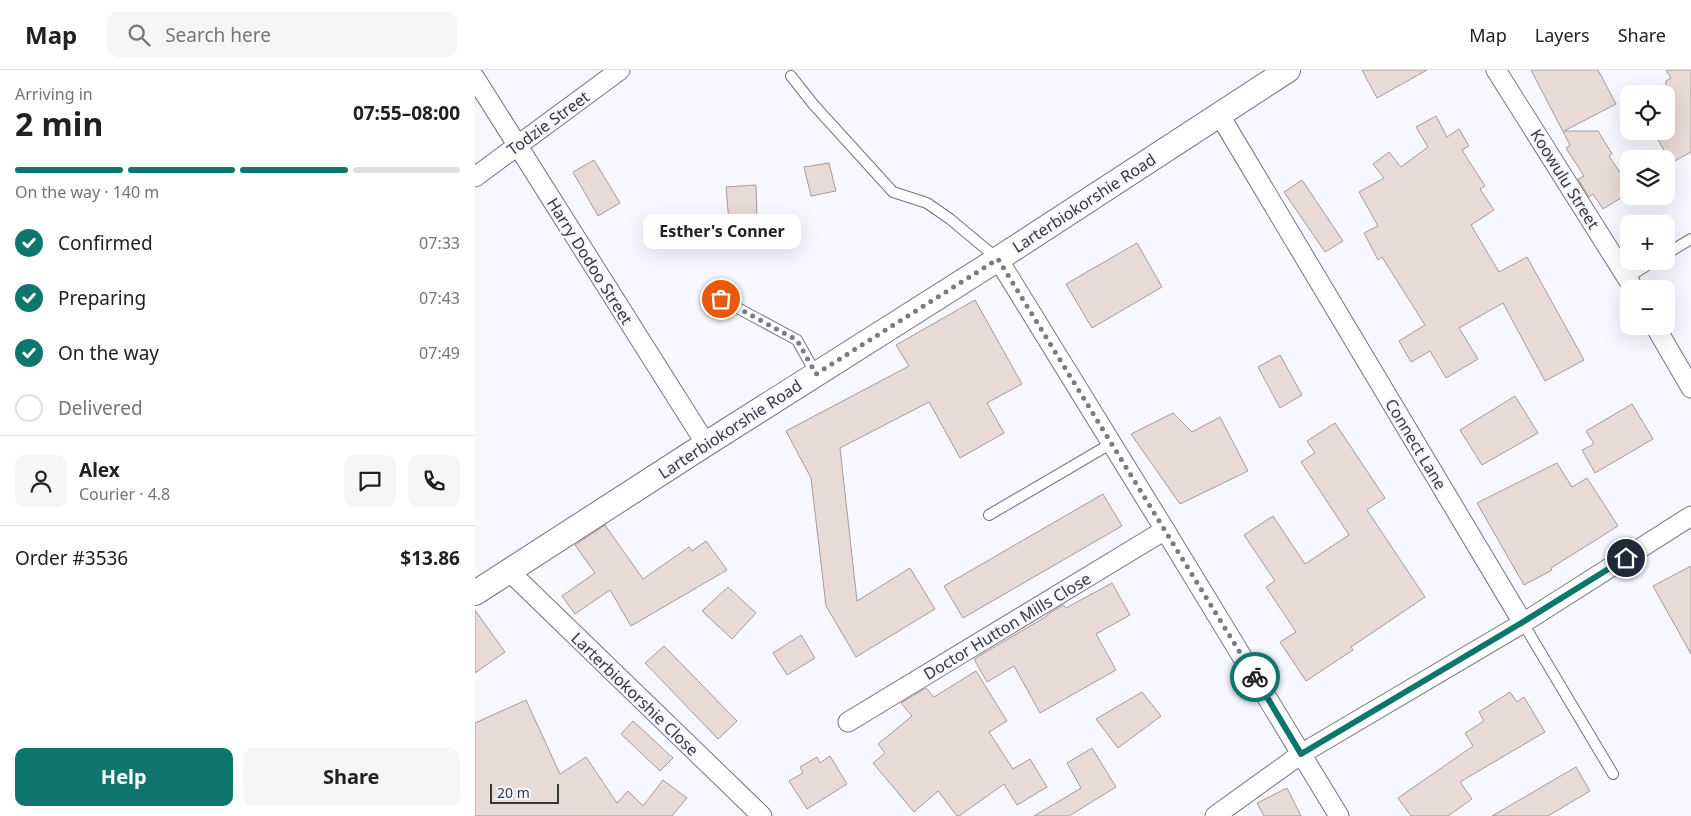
<!DOCTYPE html>
<html lang="en">
<head>
<meta charset="utf-8">
<style>
	body { margin:0; font-family:"Noto Sans",sans-serif; background:#f6f6f6; color:#202124; height:100vh; display:flex; flex-direction:column; font-size:19px; white-space:nowrap }
	* { box-sizing:border-box; margin:0 }
	p { font-size:16px; color:#757577 }
	.icon { flex:none; width:28px; height:28px; fill:none; stroke:currentColor; stroke-width:2; stroke-linecap:round; stroke-linejoin:round }
	.map { position:relative; flex:1; overflow:hidden }
	.drawer { display:flex; flex-direction:column; background:#fff; width:475px }
	.drawer>* { flex:none }
	.tools { position:absolute; left:1145px; top:15px; display:grid; gap:10px }
	.tools a { display:grid; place-items:center; width:55px; height:55px; border-radius:10px; background:#fff; box-shadow:0 5px 20px #0002; font-size:25px }
	.scale { position:absolute; left:15px; bottom:12px; width:69px; box-sizing:border-box; padding-left:5px; border:2px solid #37373b; border-top:0; font-size:14px; line-height:18px; white-space:nowrap; color:#37373b; -webkit-text-stroke:4px #f7f8ff; paint-order:stroke }
	.pin { position:absolute; display:grid; place-items:center; width:42px; height:42px; color:#fff; margin:-21px; border:2px solid #fff; border-radius:50%; box-shadow:0 1px 5px #0007 }
	.courier { position:absolute; display:grid; place-items:center; width:50px; height:50px; margin:-25px; border:4px solid #0f766e; border-radius:50%; background:#fff; color:#222; box-shadow:0 1px 6px #0007 }
	.bubble { position:absolute; height:35px; border-radius:10px; background:#fff; box-shadow:0 5px 20px #0002; font-size:16px; font-weight:700; line-height:35px; text-align:center }
	.summary em { font-style:normal; font-weight:700 }
	.summary div { display:flex; flex-direction:column-reverse }
	.summary { display:flex; align-items:center; justify-content:space-between; height:85px; padding:0 15px }
	h1 { font-size:32px; font-weight:700; line-height:38px }
	.bar { display:grid; grid-template-columns:repeat(4,1fr); gap:8px 5px; align-content:center; height:60px; padding:0 15px }
	.bar i { height:6px; border-radius:4px; background:#e0e0e0 }
	.bar .on { background:#0f766e }
	.bar p { grid-column:span 4 }
	.line { display:flex; align-items:center; gap:12px; padding:0 15px; border-top:1px solid #e0e0e0 }
	.line div { flex:1 }
	.round { display:grid; place-items:center; flex:none; width:52px; height:52px; border-radius:10px; background:#f6f6f6 }
	ol { padding:0 15px; list-style:none }
	li { display:flex; align-items:center; gap:15px; height:55px }
	li p { margin-inline-start:auto }
	li .icon { padding:5px; border-radius:50%; background:#0f766e; color:#fff; stroke-width:4 }
	li:last-child { color:#757577 }
	li i { width:28px; height:28px; border:2px solid #e0e0e0; border-radius:50% }
	.primary-button { display:flex; gap:10px; margin-top:auto; padding:10px 15px }
	.primary-button a { flex:1; height:58px; border-radius:10px; background:#0f766e; color:#fff; font-size:20px; font-weight:700; line-height:58px; text-align:center }
	.primary-button a+a { background:#f6f6f6; color:#202124 }
	header { display:flex; align-items:center; gap:30px; box-sizing:border-box; height:70px; padding:0 25px; background:#fff; border-bottom:1px solid #e0e0e0 }
	header strong { font-size:24px }
	nav { display:flex; gap:28px; margin-inline-start:auto; font-size:18px }
	.search { width:350px; height:45px; background:#f6f6f6; display:flex; align-items:center; gap:12px; box-sizing:border-box; padding:0 18px; border-radius:10px; color:#757577; font-size:19px }
	main { display:flex; flex:1; min-height:0 }
	.map>svg:first-child { display:block }
</style>
</head>
<body>
<header>
<strong>Map</strong>
<div class="search"><svg class="icon" aria-label="search" viewBox="0 0 24 24"><circle cx="10" cy="10" r="6"/><path d="M15 15l6 6"/></svg>Search here</div>
<nav><a>Map</a><a>Layers</a><a>Share</a></nav>
</header>
<main>
<section class="drawer">
<div class="summary"><div><h1>2 min</h1><p>Arriving in</p></div><em>07:55–08:00</em></div>
<div class="bar"><i class="on"></i><i class="on"></i><i class="on"></i><i></i><p>On the way · 140 m</p></div>
<ol>
<li><svg class="icon" aria-label="check" viewBox="0 0 24 24"><path d="M5 12l5 5 9-10"/></svg>Confirmed<p>07:33</p></li>
<li><svg class="icon" aria-label="check" viewBox="0 0 24 24"><path d="M5 12l5 5 9-10"/></svg>Preparing<p>07:43</p></li>
<li><svg class="icon" aria-label="check" viewBox="0 0 24 24"><path d="M5 12l5 5 9-10"/></svg>On the way<p>07:49</p></li>
<li><i></i>Delivered</li>
</ol>
<div class="line" style="height:90px"><a class="round"><svg class="icon" aria-label="person" viewBox="0 0 24 24"><circle cx="12" cy="8" r="4"/><path d="M4 21q1-7 8-7t8 7"/></svg></a><div><b>Alex</b><p>Courier · 4.8</p></div><a class="round"><svg class="icon" aria-label="chat" viewBox="0 0 24 24"><path d="M4 5h16v11H9l-5 4z"/></svg></a><a class="round"><svg class="icon" aria-label="phone" viewBox="0 0 24 24"><path d="M5 4h4l2 5-3 2q2 4 5 5l2-3 5 2v4C11 20 4 13 5 4z"/></svg></a></div>
<div class="line" style="height:65px"><div>Order #3536</div><b>$13.86</b></div>
<div class="primary-button"><a>Help</a><a>Share</a></div>
</section>
<div class="map">
<svg width="1216" height="746" viewBox="0 0 1216 746">
	<rect width="100%" height="100%" fill="#f7f8ff"/>
	<g fill="#e7dad7" stroke="#a79b98">
		<path d="M887,0H952L902,28Z"/>
		<path d="M1056,0H1123L1141,34L1089,61H1123L1137,84L1134,86L1154,116V123L1128,139L1118,124L1114,127L1103,109L1109,106L1091,78L1095,75Z"/>
		<path d="M1191,0H1216V82L1196,93L1178,61H1191V11L1196,8Z"/>
		<path d="M961,46L972,67L984,59L994,76L987,80L1010,116L1005,119L1019,140L996,155L1024,202L1052,187L1109,290L1070,311L1028,233L984,258L1003,289L971,308L955,281L936,292L924,271L950,255L907,187L903,190L889,163L903,156L884,122L909,108L898,94L914,82L926,97L953,77L941,57Z"/>
		<path d="M119,90L145,133L123,146L98,102Z"/>
		<path d="M354,93L361,121L336,126L329,97Z"/>
		<path d="M827,110L868,171L850,182L809,122Z"/>
		<path d="M281,115L282,150L254,152L251,117Z"/>
		<path d="M662,173L687,217L617,258L591,214Z"/>
		<path d="M500,230L547,314L512,333L529,363L485,388L454,332L365,378L382,531L435,498L460,539L381,587L351,536L336,408L311,361L434,296L421,275Z"/>
		<path d="M805,285L827,325L805,338L783,297Z"/>
		<path d="M1040,326L1063,363L1007,395L985,360Z"/>
		<path d="M1157,334L1178,369L1120,403L1107,380L1119,374L1111,361Z"/>
		<path d="M698,343L717,362L745,347L773,401L705,434L656,364Z"/>
		<path d="M860,353L910,428L892,440L950,527L876,577L878,580L831,611L805,572L821,562L791,517L800,511L769,465L798,446L830,494L874,465L826,392L840,383L832,371Z"/>
		<path d="M1082,393L1097,417L1112,408L1143,456L1076,498L1077,500L1049,515L1002,433Z"/>
		<path d="M628,424L647,456L488,548L469,516Z"/>
		<path d="M130,455L168,509L214,477L217,481L231,471L252,500L156,556L135,520L100,544L87,526L120,503L100,475Z"/>
		<path d="M1216,496V584L1178,516Z"/>
		<path d="M637,513L655,545L621,564L641,600L565,643L539,596L512,612L499,589L572,546V545L588,535L591,538Z"/>
		<path d="M253,517L281,543L257,569L227,541Z"/>
		<path d="M0,540L30,582L0,603Z"/>
		<path d="M326,565L340,588L312,605L298,583Z"/>
		<path d="M189,576L262,651L243,669L170,593Z"/>
		<path d="M501,601L532,651L514,662L538,699L555,689L572,717L542,735L529,714L484,746H482L463,721L439,742L398,693L410,683L403,674L437,646L426,633L451,618L459,627Z"/>
		<path d="M667,622L686,646L643,678L621,649Z"/>
		<path d="M1035,622L1042,632L1049,627L1070,662L985,712L997,729L973,746H936L923,728L998,676L990,663L1009,651L1004,642Z"/>
		<path d="M51,630L85,704L111,687L142,733L153,721L168,736L188,710L212,728L197,746H0V653Z"/>
		<path d="M158,651L198,688L185,701L146,664Z"/>
		<path d="M617,678L641,717L594,746H559L606,718L592,693Z"/>
		<path d="M355,686L372,714L332,739L314,711L328,703L325,697L342,687L345,693Z"/>
		<path d="M1101,697L1115,721L1073,746H1017Z"/>
		<path d="M812,718L826,746H789L782,733Z"/>
	</g>
	<g fill="none" stroke-linecap="round" stroke-linejoin="round">
		<g stroke="#757580" stroke-width="12">
			<g id="service">
				<path d="M316,6L338,34L418,122L452,133L475,149L523,189"/>
				<path d="M1191,184L1216,169"/>
				<path d="M1152,208L1179,191"/>
				<path d="M246,229L322,270L341,304"/>
				<path d="M514,445L637,373"/>
				<path d="M1048,553L1138,704"/>
			</g>
		</g>
		<g stroke="#757580" stroke-width="21">
			<g id="minor">
				<path d="M1021,0L1159,219"/>
				<path d="M0,8L231,374"/>
				<path d="M744,44L1048,553"/>
				<path d="M0,107L145,0"/>
				<path d="M523,189L690,460L864,746"/>
				<path d="M1180,256L1216,318"/>
				<path d="M34,501L287,746"/>
				<path d="M373,652L690,460"/>
				<path d="M740,746L826,684L1048,553L1216,446"/>
			</g>
		</g>
		<g stroke="#757580" stroke-width="26">
			<path id="tertiary" d="M0,523L231,374L523,189L813,0"/>
		</g>
		<use href="#service" stroke="#fff" stroke-width="10"/>
		<use href="#minor" stroke="#fff" stroke-width="19"/>
		<use href="#tertiary" stroke="#fff" stroke-width="24"/>
	</g>
	<g fill="none" stroke-linecap="round" stroke-linejoin="round">
		<path stroke="#7a7b80" stroke-width="5" stroke-dasharray="0 9" d="M246,229L322,270L341,304L523,189L780,607"/>
		<path stroke="#0f766e" stroke-width="6" d="M780,607L826,684L1048,552L1151,488"/>
	</g>
	<g text-anchor="middle" stroke-width="5" stroke-linejoin="round" paint-order="stroke">
		<g font-size="16" fill="#37373b" stroke="#f7f8ff">
			<text transform="translate(73 53) rotate(-36)" y="6">Todzie Street</text>
			<text transform="translate(1090 109) rotate(58)" y="6">Koowulu Street</text>
			<text transform="translate(609 133) rotate(-33)" y="6">Larterbiokorshie Road</text>
			<text transform="translate(115 191) rotate(58)" y="6">Harry Dodoo Street</text>
			<text transform="translate(255 359) rotate(-33)" y="6">Larterbiokorshie Road</text>
			<text transform="translate(941 374) rotate(59)" y="6">Connect Lane</text>
			<text transform="translate(532 556) rotate(-31)" y="6">Doctor Hutton Mills Close</text>
			<text transform="translate(160 624) rotate(44)" y="6">Larterbiokorshie Close</text>
		</g>
	</g>
</svg>
<div class="tools">
<a><svg class="icon" aria-label="locate" viewBox="0 0 24 24"><circle cx="12" cy="12" r="6"/><path d="M12 2v4M12 18v4M2 12h4M18 12h4"/></svg></a>
<a><svg class="icon" aria-label="layers" viewBox="0 0 24 24"><path d="M12 4l9 5-9 5-9-5zM3 14l9 5 9-5"/></svg></a>
<a>+</a>
<a>−</a>
</div>
<div class="scale">20 m</div>
<div class="pin" style="left:246px;top:229px;background:#ea580c"><svg class="icon" aria-label="bag" viewBox="0 0 24 24"><path d="M5 8h14l-1 12H6zM9 8a3 3 0 0 1 6 0"/></svg></div>
<div class="pin" style="left:1151px;top:488px;background:#1f2937"><svg class="icon" aria-label="home" viewBox="0 0 24 24"><path d="M3 11l9-7 9 7M6 9v11h12V9"/></svg></div>
<div class="courier" style="left:780px;top:607px"><svg class="icon" aria-label="bike" viewBox="0 0 24 24"><circle cx="6" cy="16" r="4"/><circle cx="18" cy="16" r="4"/><path d="M6 16l4-8h5l3 8M10 8l3 8H6M13 5h3"/></svg></div>
<div class="bubble" style="left:168px;top:144px;width:158px">Esther's Conner</div>
</div>
</main>
</body>
</html>
